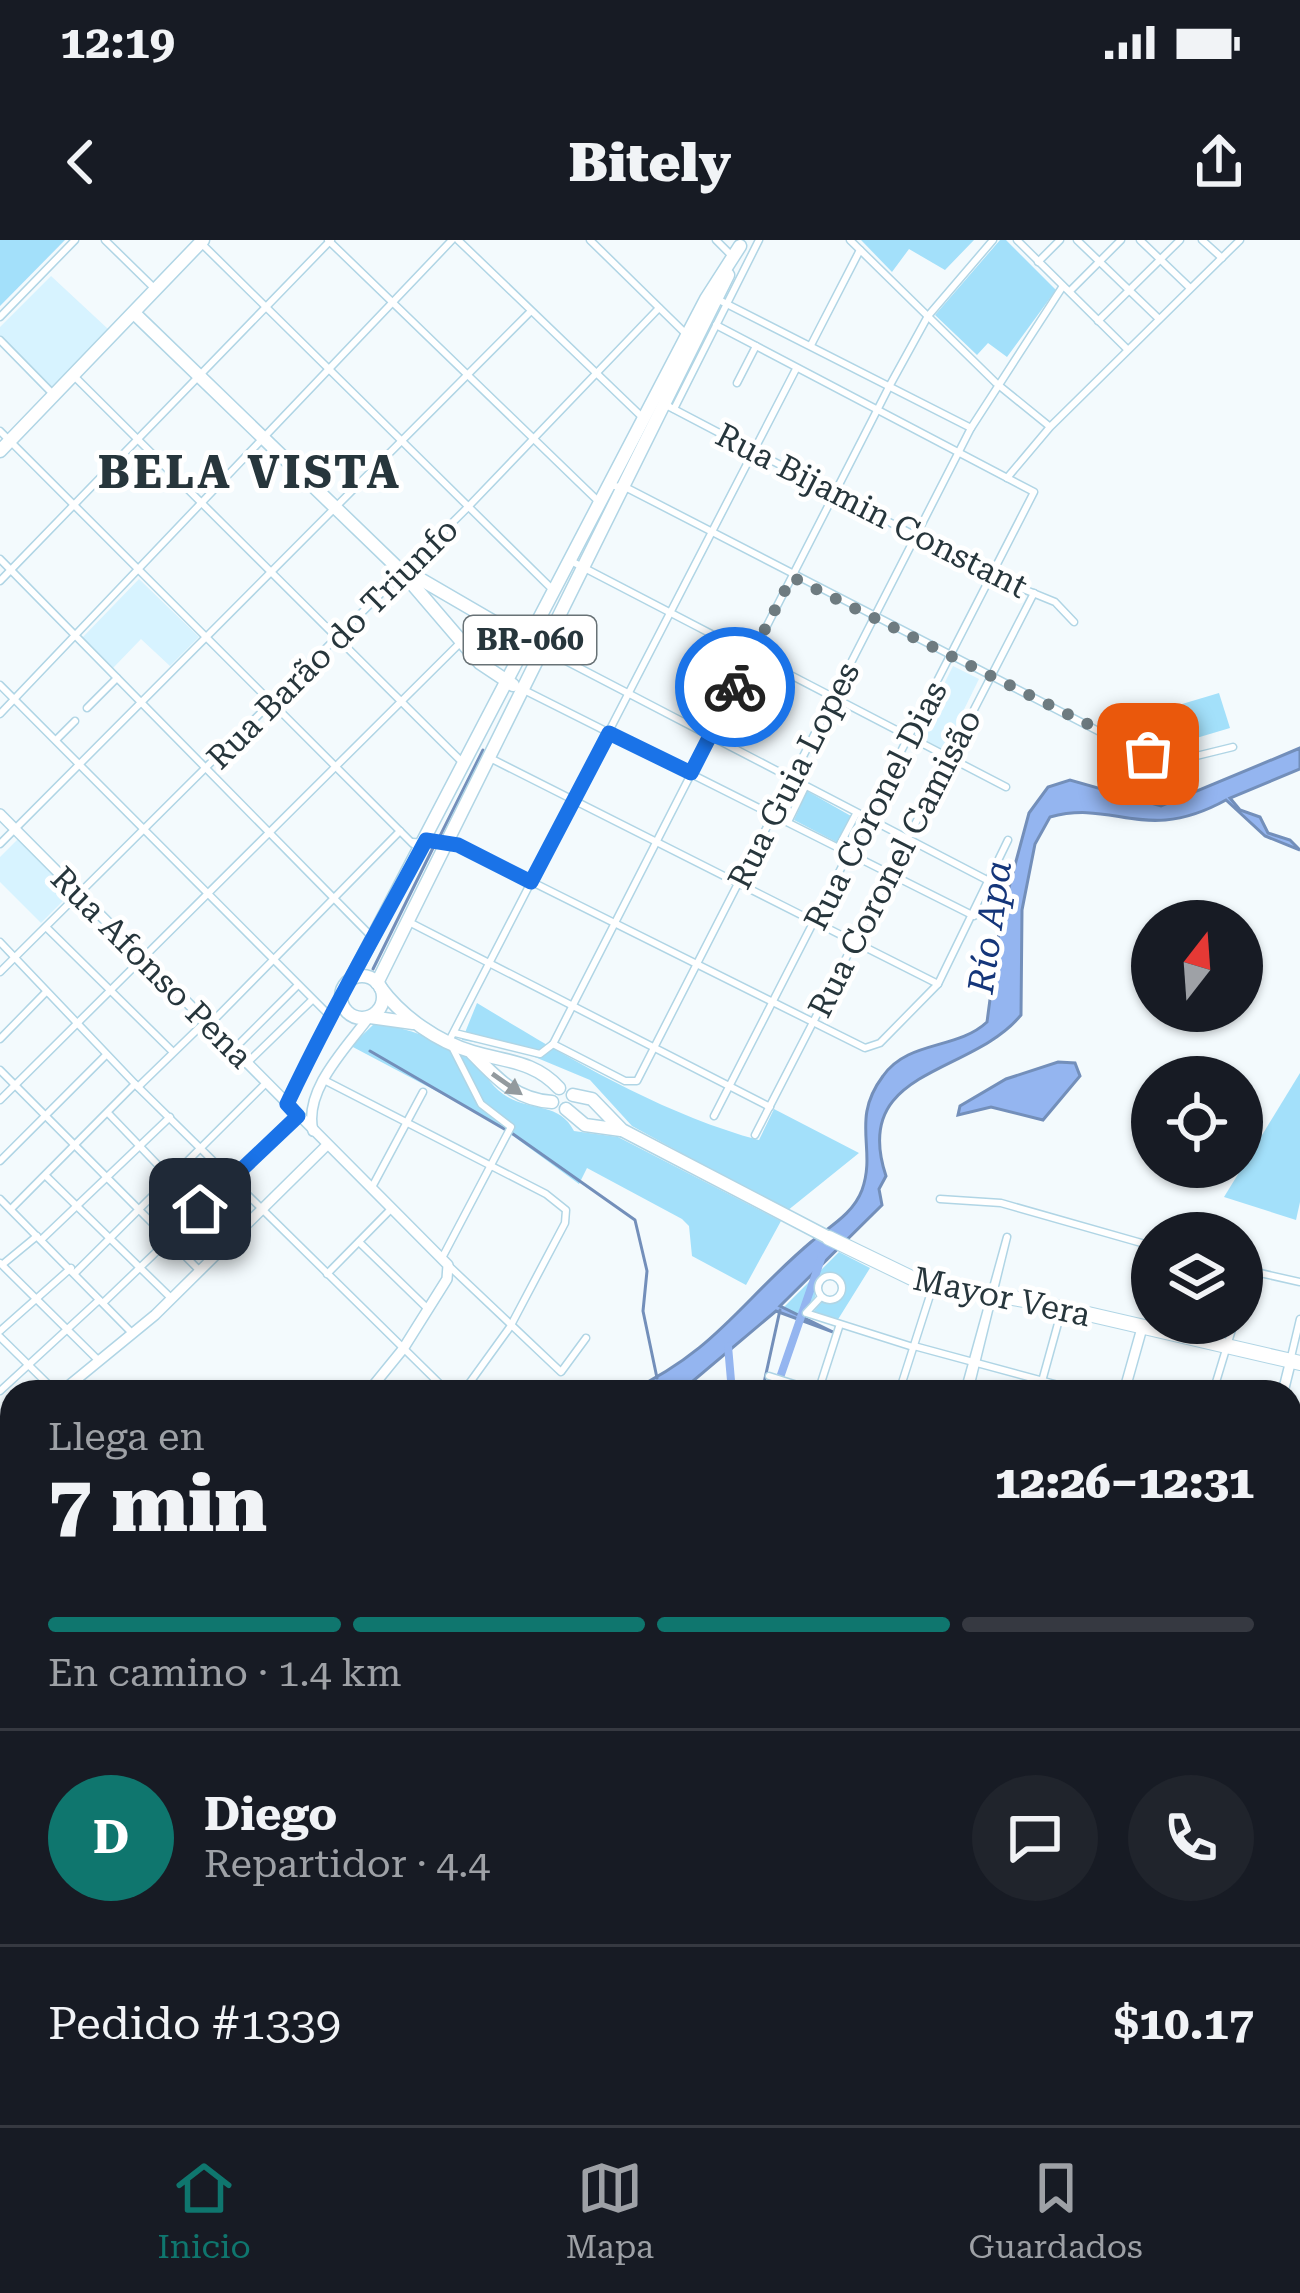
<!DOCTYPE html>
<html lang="es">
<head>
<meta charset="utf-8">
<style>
	body { margin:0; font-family:"Roboto Serif",serif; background:#20242c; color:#f1f3f6; height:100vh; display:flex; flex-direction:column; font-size:45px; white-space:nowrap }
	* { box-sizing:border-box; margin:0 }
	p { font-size:39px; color:#9ea1a6 }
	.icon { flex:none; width:66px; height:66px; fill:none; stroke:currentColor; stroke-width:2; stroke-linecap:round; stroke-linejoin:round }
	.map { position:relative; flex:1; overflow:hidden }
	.panel { position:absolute; left:0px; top:1140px; width:1302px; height:747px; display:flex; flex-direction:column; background:#171b24; border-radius:36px 36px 0 0; box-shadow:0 3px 9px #0004 }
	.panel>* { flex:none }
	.needle { width:78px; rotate:17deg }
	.tools { position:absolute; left:1131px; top:660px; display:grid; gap:24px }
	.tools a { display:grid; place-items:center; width:132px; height:132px; border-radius:50%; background:#171b24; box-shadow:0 3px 9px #0004; font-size:60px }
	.pin { position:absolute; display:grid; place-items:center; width:102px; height:102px; color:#fff; margin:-51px; border-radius:24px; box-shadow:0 6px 18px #0006 }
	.courier { position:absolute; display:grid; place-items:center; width:120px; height:120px; margin:-60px; border:9px solid #1a73e8; border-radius:50%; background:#fff; color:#222; box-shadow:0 3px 15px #0007 }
	.head em { font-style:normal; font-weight:800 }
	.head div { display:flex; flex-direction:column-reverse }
	.head { display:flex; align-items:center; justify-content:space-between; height:204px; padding:0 48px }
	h1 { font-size:78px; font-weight:800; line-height:90px }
	.bar { display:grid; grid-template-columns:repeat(4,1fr); gap:18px 12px; align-content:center; height:144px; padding:0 48px }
	.bar i { height:15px; border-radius:9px; background:#363941 }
	.bar .selected { background:#0f766e }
	.bar p { grid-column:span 4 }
	.line { display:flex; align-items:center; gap:30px; padding:0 48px; border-top:3px solid #363941 }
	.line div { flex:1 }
	.round { display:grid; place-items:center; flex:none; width:126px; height:126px; border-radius:63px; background:#20242c }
	.status { display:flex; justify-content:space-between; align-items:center; height:84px; padding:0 60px; background:#171b24; direction:ltr }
	.status svg { height:33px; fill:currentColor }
	header { display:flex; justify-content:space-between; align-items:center; height:156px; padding:0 48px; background:#171b24; font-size:54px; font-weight:800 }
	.tabs { display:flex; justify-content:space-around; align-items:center; height:168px; border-top:3px solid #363941; background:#171b24; font-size:33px; color:#9ea1a6 }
	.tabs a { display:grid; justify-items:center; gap:6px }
	.tabs .selected { color:#0f766e }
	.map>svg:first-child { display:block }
</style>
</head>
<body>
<div class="status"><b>12:19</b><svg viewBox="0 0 49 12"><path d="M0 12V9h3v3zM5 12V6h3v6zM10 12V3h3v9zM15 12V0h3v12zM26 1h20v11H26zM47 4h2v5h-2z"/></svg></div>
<header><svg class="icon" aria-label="back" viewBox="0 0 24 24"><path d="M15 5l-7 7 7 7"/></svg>Bitely<svg class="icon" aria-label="share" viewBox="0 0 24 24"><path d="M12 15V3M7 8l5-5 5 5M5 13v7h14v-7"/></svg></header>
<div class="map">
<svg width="1300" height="1885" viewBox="0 0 1300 1885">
	<rect width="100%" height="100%" fill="#f3fafd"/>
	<g fill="#d7f3ff">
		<path d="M51,36L108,89L54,149L0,99V87Z"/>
		<path d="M139,339L199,397L170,426L141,399L113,428L82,398Z"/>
		<path d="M953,426L979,439L944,510L918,496Z"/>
		<path d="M18,599L72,652L41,683L0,642V617Z"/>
	</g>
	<g fill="#a3e0fa">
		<path d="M0,0H65L0,66Z"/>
		<path d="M861,0H974L945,30L909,9L892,32Z"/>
		<path d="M1000,0H1006L1056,50L1007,117L988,103L977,115L935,75Z"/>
		<path d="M1219,453L1230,488L1183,502L1172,467Z"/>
		<path d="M807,551L851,576L838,603L794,580Z"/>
		<path d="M477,763C565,816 659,873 759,900L774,869L859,913L787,971L632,886L590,840L518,810L462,800Z"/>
		<path d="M374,784C408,787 441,800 470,820C483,829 490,845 503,854C528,872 559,861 574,891L618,897L781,981L746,1045L692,1016L689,986L682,979L587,928L579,944L491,880L351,806Z"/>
		<path d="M1300,833V962L1296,980L1224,957Z"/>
		<path d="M839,1012L870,1028L837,1081L812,1073L822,1062L833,1064L844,1054L845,1044L835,1033L817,1038L815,1057L799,1077L784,1067Z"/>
	</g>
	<g fill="#94b5f0" stroke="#738fba" stroke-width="3">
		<path d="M1300,508V529L1230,558L1240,570L1260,577L1268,593L1290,600L1300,610L1265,596L1226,560C1144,605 1116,559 1050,577L1035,604L1022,670L1021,775C971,836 850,828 886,936L879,949L882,965L780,1066L833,1092L776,1071L680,1152H628C717,1110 741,1061 811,1002C830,986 853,974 862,950C877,908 850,880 883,836C908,800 957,810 987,782L1001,677L1029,573L1048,547L1070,540L1161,566Z"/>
		<path d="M1058,822L1075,823L1080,836L1043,880L991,867L958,875L960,866L1006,839Z"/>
	</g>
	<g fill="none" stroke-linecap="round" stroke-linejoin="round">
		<g stroke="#738fba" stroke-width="3">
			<path d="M439,598L483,510"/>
			<path d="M373,729L433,608"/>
			<path d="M370,811L513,894L635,980L647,1031L643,1071L657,1138"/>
			<path d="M762,1152L780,1070"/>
		</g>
		<g stroke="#94b5f0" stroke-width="8">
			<path d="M728,1106L732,1152"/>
			<path d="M775,1152L822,1016"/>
		</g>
		<g stroke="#b0d5e5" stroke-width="9">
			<g id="minor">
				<path d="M105,0L153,47"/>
				<path d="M328,0L598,261"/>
				<path d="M458,0L641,176"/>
				<path d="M590,0L686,94"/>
				<path d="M716,0L731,15"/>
				<path d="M850,0L996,143L1049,186"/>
				<path d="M1017,0L1127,109"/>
				<path d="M1077,0L1159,79"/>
				<path d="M1140,0L1189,47"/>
				<path d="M1202,0L1222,18"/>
				<path d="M199,1L553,350"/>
				<path d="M1038,22L1060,0"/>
				<path d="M1070,51L1121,0"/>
				<path d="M719,60L971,188"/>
				<path d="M0,77L75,0"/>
				<path d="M1098,81L1180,0"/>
				<path d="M0,100L52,153"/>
				<path d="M811,105L860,10"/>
				<path d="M73,135L464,524"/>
				<path d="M737,143L756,106"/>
				<path d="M666,165L994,337L1055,362L1074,382"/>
				<path d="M674,169L759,0"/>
				<path d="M0,191L413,604"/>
				<path d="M1007,238L1050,187L1240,0"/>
				<path d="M610,245L629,249L1135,510L1184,519L1233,507"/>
				<path d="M0,319L372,697"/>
				<path d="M571,321L1006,547"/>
				<path d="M0,341L331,0"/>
				<path d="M543,409L987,640"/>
				<path d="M0,445L330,776"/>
				<path d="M522,449L974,676"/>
				<path d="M87,468L117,438"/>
				<path d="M0,474L452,0"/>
				<path d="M56,500L75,481"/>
				<path d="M490,518L938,744"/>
				<path d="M788,582L805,547"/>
				<path d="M412,602L458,605L865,808L880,803L938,744L1008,600"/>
				<path d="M0,604L530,72"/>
				<path d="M838,608L856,574"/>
				<path d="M409,682L770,867"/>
				<path d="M47,688L173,812"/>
				<path d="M0,702L138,847L448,1152"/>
				<path d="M0,732L467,268L659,68"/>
				<path d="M209,785L400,591"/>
				<path d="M455,793L540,814L553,804"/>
				<path d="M0,799L46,752"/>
				<path d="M553,804L625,841H637L971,188L1063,46"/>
				<path d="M553,804L890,145L928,76L993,0"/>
				<path d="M235,808L297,746"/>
				<path d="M246,824L312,760"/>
				<path d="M0,830L199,1030"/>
				<path d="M326,841L546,954L566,970L565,983L510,1087L463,1152"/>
				<path d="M138,847L205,782"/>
				<path d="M0,860L460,403"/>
				<path d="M108,873L200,969"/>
				<path d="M714,876L1034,252L716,85"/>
				<path d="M755,895L1034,353"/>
				<path d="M0,921L106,815"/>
				<path d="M46,936L171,1058"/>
				<path d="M371,949L423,852"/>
				<path d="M0,959L130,1091"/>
				<path d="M940,959L1001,963L1152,1006"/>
				<path d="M11,969L135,844"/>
				<path d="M42,999L170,877"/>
				<path d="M359,1002L428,1069"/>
				<path d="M442,1018L511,887L481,864L449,801L796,129"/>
				<path d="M0,1023L98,1120"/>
				<path d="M3,1024L37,996"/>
				<path d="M448,1025L561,1132L586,1098"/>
				<path d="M1242,1029L1300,1042"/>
				<path d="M75,1033L266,843"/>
				<path d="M327,1034L391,969"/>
				<circle cx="830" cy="1048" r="12"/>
				<path d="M1242,1056L1249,1031"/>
				<path d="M821,1057L806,1073L913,1107"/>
				<path d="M104,1062L298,876"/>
				<path d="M0,1091L71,1028"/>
				<path d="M0,1097L56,1152"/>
				<path d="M914,1106L1084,1152"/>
				<path d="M1291,1117L1300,1079"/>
				<path d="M769,1136L819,1152"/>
				<path d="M0,1151L99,1060"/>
				<path d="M818,1152L839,1087"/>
				<path d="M899,1152L933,1046"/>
				<path d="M964,1152L1007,997L969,1152"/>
				<path d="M1039,1152L1062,1069"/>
				<path d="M1213,1152L1234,1083"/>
				<path d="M1290,1207L1300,1210"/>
				<path d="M1290,1270L1300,1272"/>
				<path d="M1290,1351L1300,1354"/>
				<path d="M1290,1444L1300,1412"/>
				<path d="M1290,1496L1300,1498"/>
				<path d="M1290,1567L1300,1570"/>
				<path d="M1290,1642L1300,1645"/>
				<path d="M1290,1732L1300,1698"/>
				<path d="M1290,1783L1300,1785"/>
				<path d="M1290,1867L1300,1871"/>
				<path d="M699,1875L727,1885"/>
				<path d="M989,1875L1026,1885"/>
				<path d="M525,1885L528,1875"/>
				<path d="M606,1885L609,1875"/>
				<path d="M688,1885L691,1875"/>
				<path d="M768,1885L771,1875"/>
				<path d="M842,1885L845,1875"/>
				<path d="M1177,1885L1180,1875"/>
				<path d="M1244,1885L1247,1875"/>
			</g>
		</g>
		<g stroke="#b0d5e5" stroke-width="12">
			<g id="tertiary">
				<path d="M0,574L448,1025L447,1039L403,1109L368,1152"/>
				<path d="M287,864L341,757"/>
				<path d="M313,891C303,850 347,807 369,777"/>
				<path d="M61,1152L155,1075L327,905"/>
				<path d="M1124,1152L1142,1088"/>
				<path d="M1283,1152L1291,1120"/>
				<path d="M0,1212L12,1200"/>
				<path d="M0,1464L12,1452"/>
				<path d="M1126,1875L1134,1885"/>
				<path d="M924,1885L927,1875"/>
				<path d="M1069,1885L1071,1875"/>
				<path d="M1081,1885L1084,1875"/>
			</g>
		</g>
		<g stroke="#b0d5e5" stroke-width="15">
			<g id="primary">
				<path d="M134,73L402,332L480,423L513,445"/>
				<path d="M0,211L203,0"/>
				<path d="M415,336L532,404"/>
				<circle cx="362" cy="757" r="21"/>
				<path d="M351,739L706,59L740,6"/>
				<path d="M377,743L728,35"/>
				<path d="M380,747C402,777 438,802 473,812C507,822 534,821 559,848"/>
				<path d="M370,777L413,783"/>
				<path d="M472,813C496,838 516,860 552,862"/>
				<path d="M573,855L592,859L622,890L829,998"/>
				<path d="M566,869L585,885L621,890"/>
			</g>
		</g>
		<g stroke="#b0d5e5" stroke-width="16">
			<path id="trunk" d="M829,998L922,1043L1036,1062L1300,1123"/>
		</g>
		<use href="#minor" stroke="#fff" stroke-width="6"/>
		<use href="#tertiary" stroke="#fff" stroke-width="9"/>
		<use href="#primary" stroke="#fff" stroke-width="12"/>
		<use href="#trunk" stroke="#fff" stroke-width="14"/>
	</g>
	<defs><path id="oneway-solid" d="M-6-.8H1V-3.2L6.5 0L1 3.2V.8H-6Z" transform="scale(3)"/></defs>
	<use fill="#939a9e" href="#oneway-solid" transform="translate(507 844) rotate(35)"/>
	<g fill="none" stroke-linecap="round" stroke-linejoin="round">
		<path stroke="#6e7b80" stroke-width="12" stroke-dasharray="0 21.6" d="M735,447L792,337L1148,514"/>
		<path stroke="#1a73e8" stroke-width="15" d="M200,969L298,876L287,864C330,773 379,688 426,600L458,605L531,642L609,493L691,533L735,447"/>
	</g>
	<g text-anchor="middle" stroke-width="10" stroke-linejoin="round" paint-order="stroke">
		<rect fill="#fff" stroke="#687276" stroke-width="3" x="464" y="376" width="132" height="48" rx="9"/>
		<g font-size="30" font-weight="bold" fill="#27363c">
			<text x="530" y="410">BR-060</text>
		</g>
		<g font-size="33" fill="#27363c" stroke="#fff">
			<text transform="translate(872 270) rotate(27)" y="12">Rua Bijamin Constant</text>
			<text transform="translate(332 403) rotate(-45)" y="12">Rua Barão do Triunfo</text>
			<text transform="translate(793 535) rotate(-63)" y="12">Rua Guia Lopes</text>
			<text transform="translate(875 565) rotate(-63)" y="12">Rua Coronel Dias</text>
			<text transform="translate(894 623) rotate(-63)" y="12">Rua Coronel Camisão</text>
			<text transform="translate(152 727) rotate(45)" y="12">Rua Afonso Pena</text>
			<text transform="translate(1002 1056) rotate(12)" y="12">Mayor Vera</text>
		</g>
		<g font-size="36" font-style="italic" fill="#15367a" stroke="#fff">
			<text transform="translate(989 687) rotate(-82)" y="13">Río Apa</text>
		</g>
		<g font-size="45" font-weight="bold" letter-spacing="3" fill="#27363c" stroke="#fff">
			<text x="250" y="248">BELA VISTA</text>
		</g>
	</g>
</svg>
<div class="tools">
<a><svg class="needle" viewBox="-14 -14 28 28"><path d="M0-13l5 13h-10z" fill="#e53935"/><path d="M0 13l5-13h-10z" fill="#9ea1a6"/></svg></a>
<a><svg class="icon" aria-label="locate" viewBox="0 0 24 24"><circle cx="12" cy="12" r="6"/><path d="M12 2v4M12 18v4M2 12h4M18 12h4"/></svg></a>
<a><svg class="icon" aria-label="layers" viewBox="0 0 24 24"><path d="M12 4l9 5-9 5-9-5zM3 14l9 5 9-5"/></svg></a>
</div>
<div class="pin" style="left:1148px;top:514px;background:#ea580c"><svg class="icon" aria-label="bag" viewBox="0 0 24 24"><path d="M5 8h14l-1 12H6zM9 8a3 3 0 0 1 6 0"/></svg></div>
<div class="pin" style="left:200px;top:969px;background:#1f2937"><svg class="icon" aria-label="home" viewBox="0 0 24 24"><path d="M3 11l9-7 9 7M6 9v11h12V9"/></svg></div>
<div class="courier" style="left:735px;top:447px"><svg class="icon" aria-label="bike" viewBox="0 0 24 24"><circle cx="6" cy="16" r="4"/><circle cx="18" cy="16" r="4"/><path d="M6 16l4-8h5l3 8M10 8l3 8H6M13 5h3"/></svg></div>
<section class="panel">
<div class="head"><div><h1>7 min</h1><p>Llega en</p></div><em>12:26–12:31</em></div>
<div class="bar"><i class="selected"></i><i class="selected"></i><i class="selected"></i><i></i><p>En camino · 1.4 km</p></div>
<div class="line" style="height:216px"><b class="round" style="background:#0f766e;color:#fff">D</b><div><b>Diego</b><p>Repartidor · 4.4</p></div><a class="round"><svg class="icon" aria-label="chat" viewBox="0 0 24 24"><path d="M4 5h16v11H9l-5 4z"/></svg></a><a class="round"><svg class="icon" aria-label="phone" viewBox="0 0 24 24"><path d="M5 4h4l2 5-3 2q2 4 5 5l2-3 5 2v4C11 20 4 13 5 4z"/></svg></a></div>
<div class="line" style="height:156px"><div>Pedido #1339</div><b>$10.17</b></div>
</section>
</div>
<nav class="tabs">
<a class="selected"><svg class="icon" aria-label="home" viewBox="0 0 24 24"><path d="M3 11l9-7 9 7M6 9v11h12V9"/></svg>Inicio</a>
<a><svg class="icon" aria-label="map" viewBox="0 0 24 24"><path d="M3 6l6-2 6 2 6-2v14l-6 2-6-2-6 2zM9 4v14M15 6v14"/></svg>Mapa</a>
<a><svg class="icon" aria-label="saved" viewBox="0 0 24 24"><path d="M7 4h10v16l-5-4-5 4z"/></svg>Guardados</a>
</nav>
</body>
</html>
